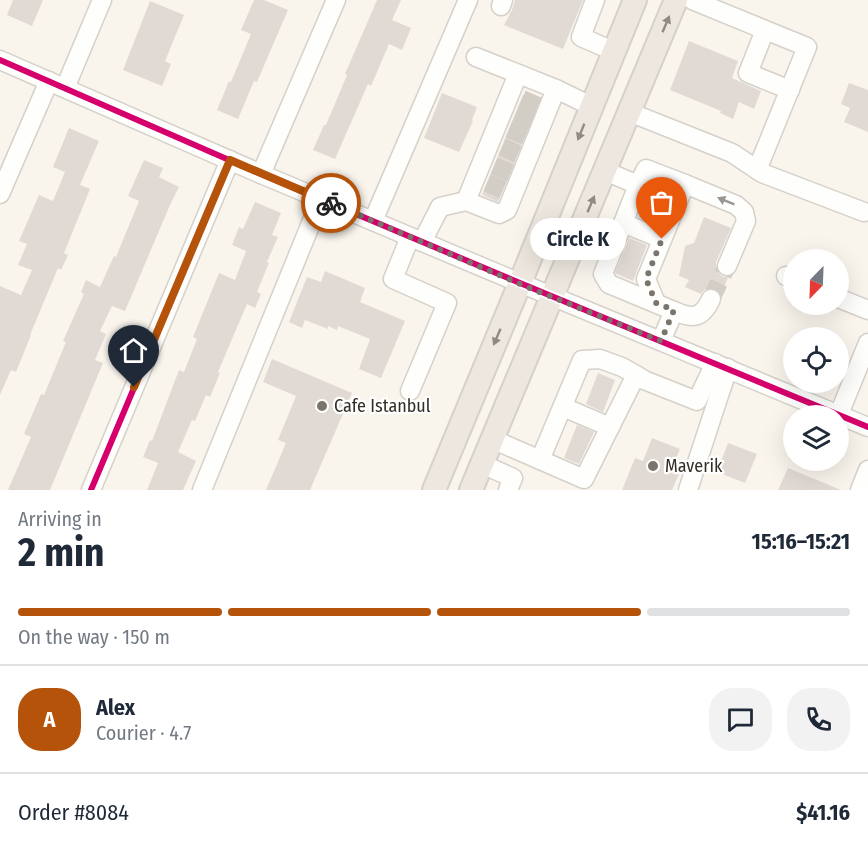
<!DOCTYPE html>
<html lang="en">
<head>
<meta charset="utf-8">
<style>
	body { margin:0; font-family:"Fira Sans Condensed",sans-serif; background:#f2f2f3; color:#1f2937; height:100vh; display:flex; flex-direction:column; font-size:22px; white-space:nowrap }
	* { box-sizing:border-box; margin:0 }
	p { font-size:20px; color:#747a83 }
	.icon { flex:none; width:33px; height:33px; fill:none; stroke:currentColor; stroke-width:2; stroke-linecap:round; stroke-linejoin:round }
	.map { position:relative; height:490px; overflow:hidden }
	.drawer { display:flex; flex-direction:column; background:#fff; flex:1 }
	.drawer>* { flex:none }
	.needle { width:39px; rotate:203deg }
	.buttons { position:absolute; left:783px; top:249px; display:grid; gap:12px }
	.buttons a { display:grid; place-items:center; width:66px; height:66px; border-radius:50%; background:#fff; box-shadow:0 6px 24px #0002; font-size:30px }
	.pin { position:absolute; display:grid; place-items:center; width:51px; height:51px; color:#fff; margin:-62px -26px; border-radius:50% 50% 50% 0; rotate:-45deg; box-shadow:0 0 6px #0007 }
	.pin .icon { rotate:45deg }
	.courier { position:absolute; display:grid; place-items:center; width:60px; height:60px; margin:-30px; border:4px solid #b45309; border-radius:50%; background:#fff; color:#222; box-shadow:0 2px 8px #0007 }
	.bubble { position:absolute; height:42px; border-radius:21px; background:#fff; box-shadow:0 6px 24px #0002; font-size:20px; font-weight:700; line-height:42px; text-align:center }
	.overview em { font-style:normal; font-weight:700 }
	.overview div { display:flex; flex-direction:column-reverse }
	.overview { display:flex; align-items:center; justify-content:space-between; height:102px; padding:0 18px }
	h1 { font-size:39px; font-weight:700; line-height:45px }
	.bar { display:grid; grid-template-columns:repeat(4,1fr); gap:9px 6px; align-content:center; height:72px; padding:0 18px }
	.bar i { height:8px; border-radius:4px; background:#e0e1e3 }
	.bar .on { background:#b45309 }
	.bar p { grid-column:span 4 }
	.line { display:flex; align-items:center; gap:15px; padding:0 18px; border-top:2px solid #e0e1e3 }
	.line div { flex:1 }
	.round { display:grid; place-items:center; flex:none; width:63px; height:63px; border-radius:24px; background:#f2f2f3 }
	.map>svg:first-child { display:block }
</style>
</head>
<body>
<div class="map">
<svg width="868" height="490" viewBox="0 0 868 490">
	<rect width="100%" height="100%" fill="#f9f5ed"/>
	<g fill="#e1dad4">
		<path d="M13,0H43L32,26L7,15Z"/>
		<path d="M254,0H264L288,10L257,82L254,81L238,119L217,110L229,81L231,82L251,34L241,30Z"/>
		<path d="M377,0H401L392,20L411,28L402,50L389,44L371,86L368,84L335,159L313,150L324,125H326L347,75L345,74Z"/>
		<path d="M515,0H583L563,49L504,25L512,10Z"/>
		<path d="M150,1L184,15L165,61L171,64L162,86L123,70Z"/>
		<path d="M689,41L738,61L732,78L761,91L754,109L739,102L733,119L720,113L721,111L670,90Z"/>
		<path d="M849,83L868,90V132L844,122L850,108L841,104Z"/>
		<path d="M442,93L477,107L472,120L473,121L459,152L424,138Z"/>
		<path d="M523,95L539,101L498,202L482,195Z"/>
		<path d="M69,128L99,141L80,185L90,189L64,253L68,255L61,270L58,268L30,335H31L16,372L11,370L0,395V286L21,295L32,270L18,265L27,244L19,241L39,195L53,201L65,172L53,167Z"/>
		<path d="M144,160L163,168L159,177L179,187L170,205L125,311L112,306L100,331L106,334L95,360L103,363L50,490H8L31,437L24,434L41,394L44,395L66,342L63,341L84,294L81,292L86,280L100,287L114,256L116,257L139,201L128,196Z"/>
		<path d="M651,183L669,190L656,224L638,217Z"/>
		<path d="M255,202L281,213L272,235L278,237L267,262L269,263L257,292L261,294L255,308L247,304L218,372L220,373L210,397L206,395L195,421L192,420L178,452L196,461L183,490H147L158,463L143,457L150,440L152,441L179,370L184,372L197,339L193,337L219,273L235,280L246,251L232,245L239,227L243,229Z"/>
		<path d="M704,217L731,228L716,262V268L718,273L723,277H728L721,295L717,289L711,288L705,289L701,294L685,287L689,280L679,276L685,246L694,243Z"/>
		<path d="M629,238L647,245L633,281L615,273Z"/>
		<path d="M325,271L365,288L360,302L405,321L381,378L359,369L370,339L338,326L337,330L328,326V329L305,320L302,328L289,322L307,277L321,282Z"/>
		<path d="M272,359L352,393L310,490H266L286,443L278,440L296,396L263,382Z"/>
		<path d="M598,373L615,380L603,412L586,404Z"/>
		<path d="M577,425L594,432L579,464L564,458Z"/>
		<path d="M652,438L680,449L671,471L679,474L672,490H622L635,458L643,461Z"/>
		<path d="M728,443L757,454L745,483L717,472Z"/>
		<path d="M788,468L841,490H778Z"/>
	</g>
	<g fill="none" stroke-linecap="round" stroke-linejoin="round">
		<g stroke="#d2cdc5" stroke-width="18" stroke-dasharray="18 9" stroke-linecap="butt">
			<path d="M522,99L538,106"/>
			<path d="M516,113L533,120"/>
			<path d="M509,129L526,136"/>
			<path d="M502,147L518,154"/>
			<path d="M494,166L511,173"/>
			<path d="M487,183L503,190"/>
			<path d="M711,299L727,266"/>
		</g>
		<g stroke="#d5d1c9" stroke-width="21">
			<g id="minor">
				<path d="M595,0L581,37L613,51"/>
				<path d="M692,0L807,47L757,170"/>
				<path d="M501,6L503,0"/>
				<path d="M765,30L748,73L790,90"/>
				<path d="M476,57L556,89"/>
				<path d="M0,60L261,174L520,283L868,427"/>
				<path d="M65,88L102,0"/>
				<path d="M629,112L732,153L762,173L864,212"/>
				<path d="M605,171L638,185L603,274L609,284L674,311L661,341"/>
				<path d="M261,174L336,0"/>
				<path d="M685,184L736,205L744,212L746,221L727,266"/>
				<path d="M638,185L646,169L685,184L646,279L656,303"/>
				<path d="M0,194L49,81"/>
				<path d="M466,201L518,74"/>
				<path d="M373,221L468,0"/>
				<path d="M623,223L662,239"/>
				<path d="M422,242L440,207L466,201L499,214L507,210L556,89L591,106"/>
				<path d="M786,276L794,279"/>
				<path d="M838,298L868,310"/>
				<path d="M674,311C692,319 702,319 711,299"/>
				<path d="M410,391L447,303L393,279L410,237"/>
				<path d="M563,407L610,427"/>
				<path d="M839,414L868,343"/>
				<path d="M492,439L584,479L636,375L644,380L697,401L715,363"/>
				<path d="M540,460L582,360L600,359L622,367L636,375"/>
				<path d="M482,464L513,478L508,490"/>
				<path d="M91,490L230,160"/>
				<path d="M202,490L321,199"/>
				<path d="M688,490L728,368"/>
				<path d="M860,490L868,470"/>
			</g>
		</g>
		<g stroke="#d4d1cd" stroke-width="26">
			<g id="major">
				<path d="M434,490L520,283L635,0"/>
				<path d="M471,490L676,0"/>
			</g>
		</g>
		<use href="#minor" stroke="#fefefc" stroke-width="18"/>
		<use href="#major" stroke="#ede7df" stroke-width="22"/>
		<g stroke="#fff" stroke-width="10">
			<g id="cycleway">
				<path d="M0,60L261,174L520,283L868,427"/>
				<path d="M91,490L230,160"/>
			</g>
		</g>
		<use href="#cycleway" stroke="#d6006c" stroke-width="6"/>
	</g>
	<defs><path id="oneway-solid" d="M-6-.8H1V-3.2L6.5 0L1 3.2V.8H-6Z" transform="scale(1.5)"/></defs>
	<g fill="#908b82">
		<use href="#oneway-solid" transform="translate(666 24) rotate(-67)"/>
		<use href="#oneway-solid" transform="translate(581 132) rotate(112)"/>
		<use href="#oneway-solid" transform="translate(591 204) rotate(-67)"/>
		<use href="#oneway-solid" transform="translate(497 337) rotate(113)"/>
	</g>
	<use fill="#999691" href="#oneway-solid" transform="translate(726 201) rotate(-158)"/>
	<g fill="none" stroke-linecap="round" stroke-linejoin="round">
		<path stroke="#79746c" stroke-width="6" stroke-dasharray="0 10.8" d="M331,203L520,284L661,341L674,310L656,303L646,279L662,239"/>
		<path stroke="#b45309" stroke-width="8" d="M134,387L230,160L331,203"/>
	</g>
	<g fill="#79746c" stroke="#fff" stroke-width="2">
		<circle cx="322" cy="406" r="6"/>
		<circle cx="653" cy="466" r="6"/>
	</g>
	<g text-anchor="middle" stroke-width="4.5" stroke-linejoin="round" paint-order="stroke">
		<g font-size="18" fill="#342f26" stroke="#fff" text-anchor="start">
			<text x="334" y="412">Cafe Istanbul</text>
			<text x="665" y="472">Maverik</text>
		</g>
	</g>
</svg>
<div class="buttons">
<a><svg class="needle" viewBox="-14 -14 28 28"><path d="M0-13l5 13h-10z" fill="#e53935"/><path d="M0 13l5-13h-10z" fill="#747a83"/></svg></a>
<a><svg class="icon" aria-label="locate" viewBox="0 0 24 24"><circle cx="12" cy="12" r="6"/><path d="M12 2v4M12 18v4M2 12h4M18 12h4"/></svg></a>
<a><svg class="icon" aria-label="layers" viewBox="0 0 24 24"><path d="M12 4l9 5-9 5-9-5zM3 14l9 5 9-5"/></svg></a>
</div>
<div class="pin" style="left:662px;top:239px;background:#ea580c"><svg class="icon" aria-label="bag" viewBox="0 0 24 24"><path d="M5 8h14l-1 12H6zM9 8a3 3 0 0 1 6 0"/></svg></div>
<div class="pin" style="left:134px;top:387px;background:#1f2937"><svg class="icon" aria-label="home" viewBox="0 0 24 24"><path d="M3 11l9-7 9 7M6 9v11h12V9"/></svg></div>
<div class="courier" style="left:331px;top:203px"><svg class="icon" aria-label="bike" viewBox="0 0 24 24"><circle cx="6" cy="16" r="4"/><circle cx="18" cy="16" r="4"/><path d="M6 16l4-8h5l3 8M10 8l3 8H6M13 5h3"/></svg></div>
<div class="bubble" style="left:530px;top:218px;width:96px">Circle K</div>
</div>
<section class="drawer">
<div class="overview"><div><h1>2 min</h1><p>Arriving in</p></div><em>15:16–15:21</em></div>
<div class="bar"><i class="on"></i><i class="on"></i><i class="on"></i><i></i><p>On the way · 150 m</p></div>
<div class="line" style="height:108px"><b class="round" style="background:#b45309;color:#fff">A</b><div><b>Alex</b><p>Courier · 4.7</p></div><a class="round"><svg class="icon" aria-label="chat" viewBox="0 0 24 24"><path d="M4 5h16v11H9l-5 4z"/></svg></a><a class="round"><svg class="icon" aria-label="phone" viewBox="0 0 24 24"><path d="M5 4h4l2 5-3 2q2 4 5 5l2-3 5 2v4C11 20 4 13 5 4z"/></svg></a></div>
<div class="line" style="height:78px"><div>Order #8084</div><b>$41.16</b></div>
</section>
</body>
</html>
